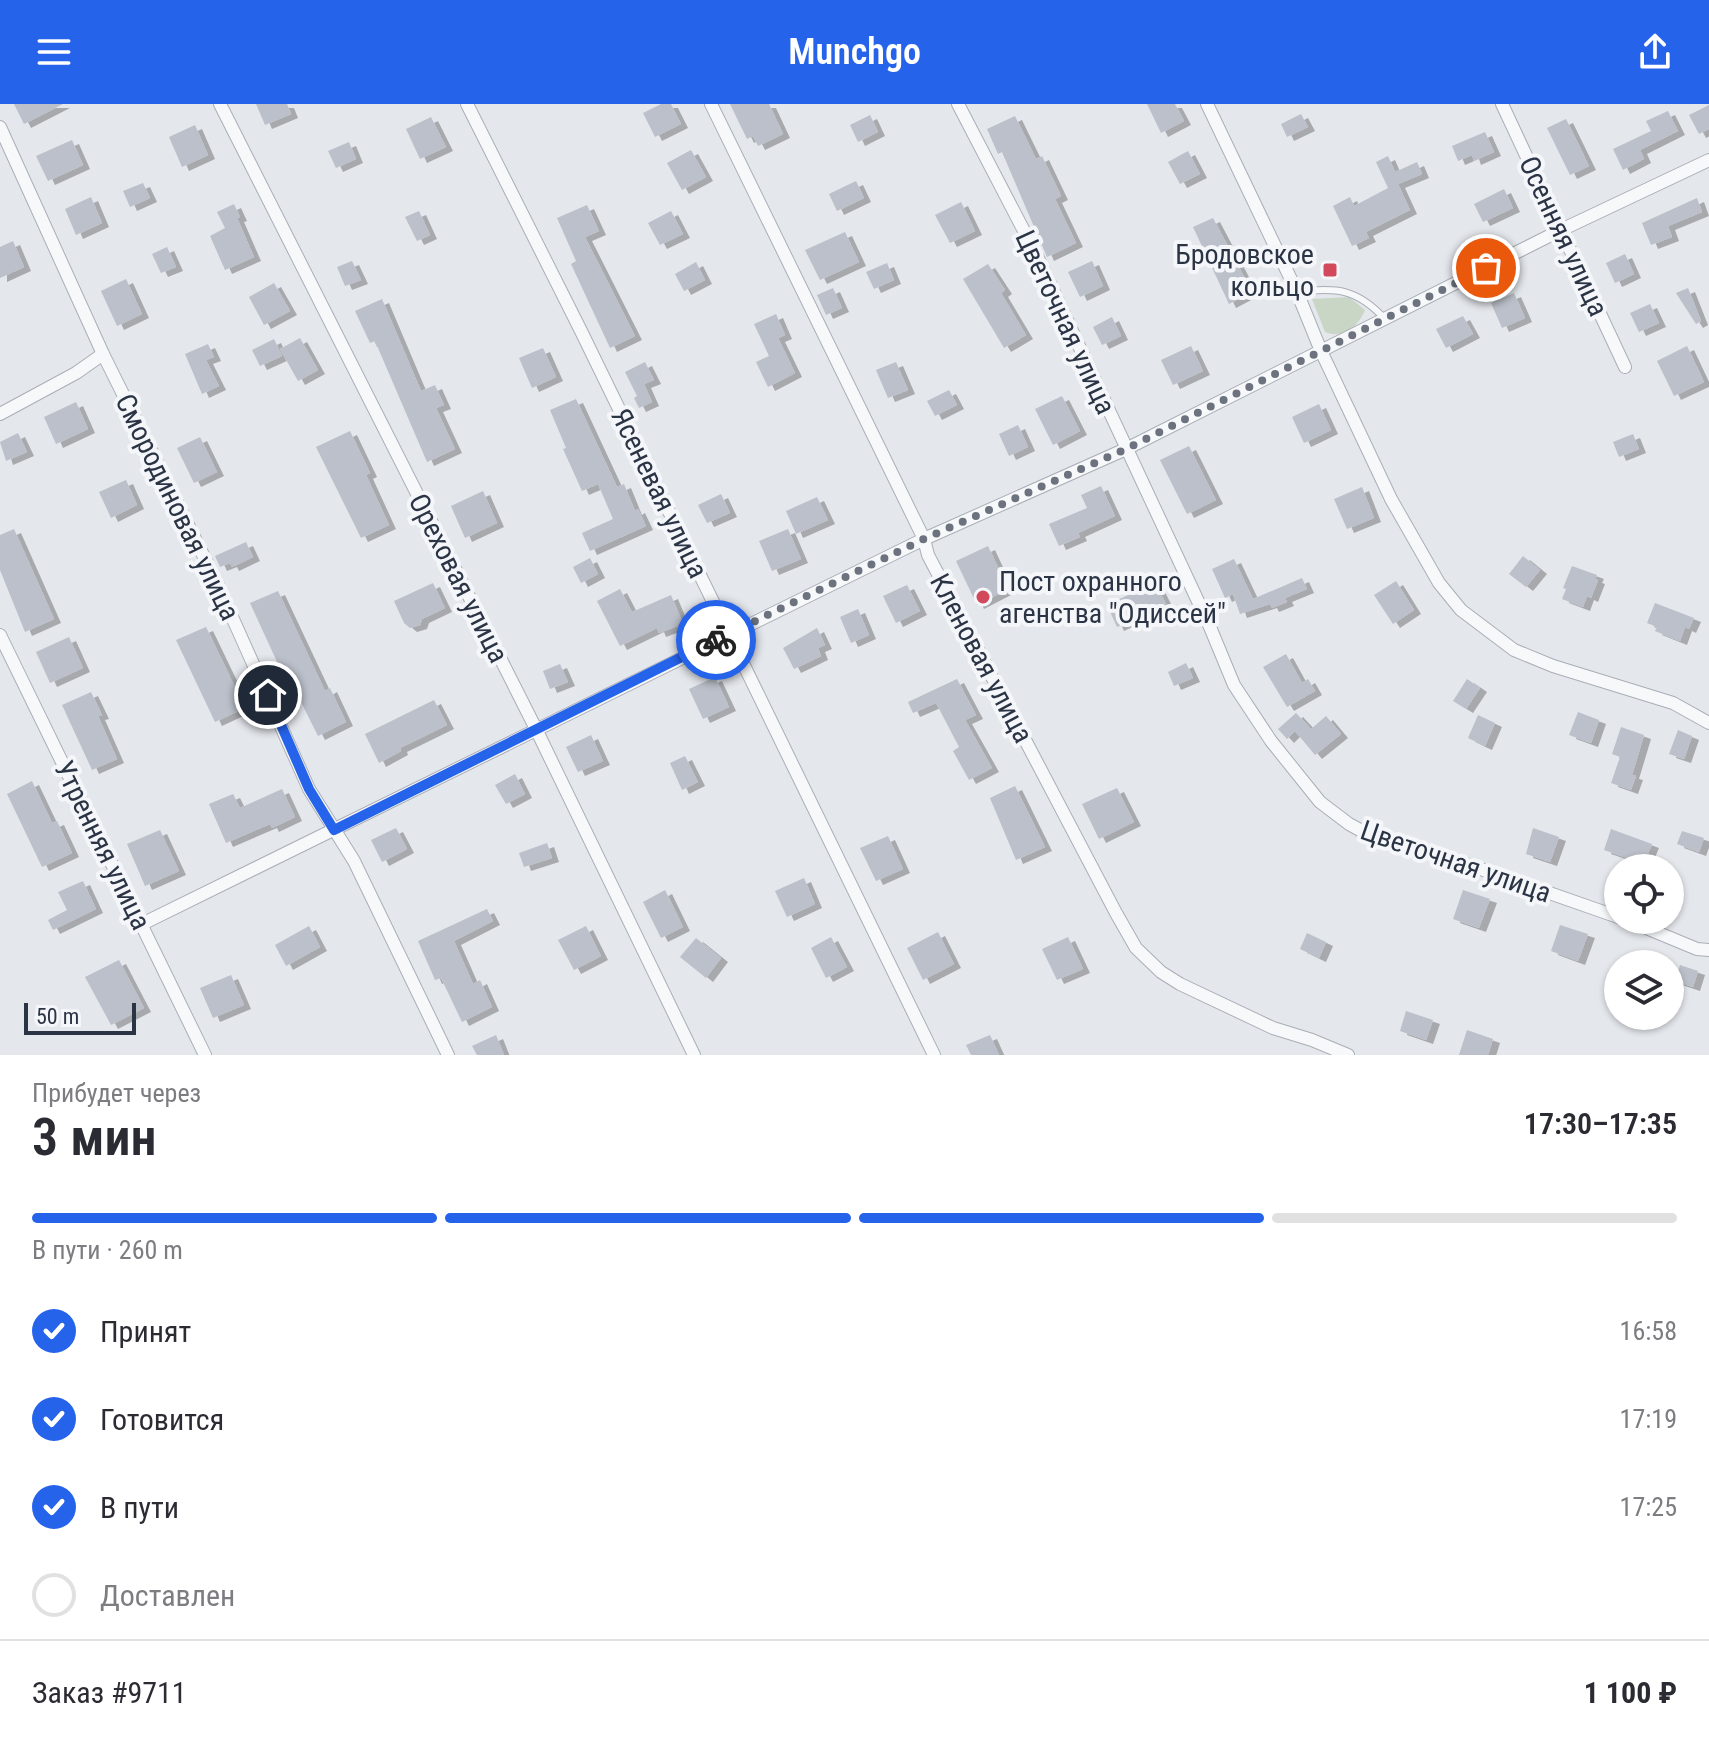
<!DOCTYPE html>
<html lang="ru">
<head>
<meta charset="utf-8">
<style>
	body { margin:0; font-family:"Roboto Condensed",sans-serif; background:#f2f2f3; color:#2b2b33; height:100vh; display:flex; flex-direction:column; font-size:30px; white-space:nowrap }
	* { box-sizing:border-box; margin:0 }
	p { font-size:26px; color:#7c7c81 }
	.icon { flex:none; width:44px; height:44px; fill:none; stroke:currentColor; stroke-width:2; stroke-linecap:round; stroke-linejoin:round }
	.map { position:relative; height:951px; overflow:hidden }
	.panel { display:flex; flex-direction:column; background:#fff; flex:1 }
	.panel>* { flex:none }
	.controls { position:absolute; left:1604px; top:750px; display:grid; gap:16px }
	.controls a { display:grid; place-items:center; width:80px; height:80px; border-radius:50%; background:#fff; box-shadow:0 2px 6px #0004; font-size:40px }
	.scale { position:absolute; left:24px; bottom:20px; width:112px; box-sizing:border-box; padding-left:8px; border:4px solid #2b3445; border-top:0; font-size:22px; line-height:28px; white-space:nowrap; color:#2b3445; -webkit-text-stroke:6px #f4f6f9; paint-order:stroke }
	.pin { position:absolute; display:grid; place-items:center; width:68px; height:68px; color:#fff; margin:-34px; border:4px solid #fff; border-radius:50%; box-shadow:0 2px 8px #0007 }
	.courier { position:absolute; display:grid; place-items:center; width:80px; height:80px; margin:-40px; border:6px solid #2563eb; border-radius:50%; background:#fff; color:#222; box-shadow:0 2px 10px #0007 }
	.summary em { font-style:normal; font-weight:600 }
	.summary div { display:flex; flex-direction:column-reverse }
	.summary { display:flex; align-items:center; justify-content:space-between; height:136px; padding:0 32px }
	h1 { font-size:52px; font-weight:600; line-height:60px }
	.bar { display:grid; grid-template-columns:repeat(4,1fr); gap:12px 8px; align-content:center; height:96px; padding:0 32px }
	.bar i { height:10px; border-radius:6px; background:#e1e1e2 }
	.bar .selected { background:#2563eb }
	.bar p { grid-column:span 4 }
	.line { display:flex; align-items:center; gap:20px; padding:0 32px; border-top:2px solid #e1e1e2 }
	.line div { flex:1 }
	ol { padding:0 32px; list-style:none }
	li { display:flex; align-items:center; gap:24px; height:88px }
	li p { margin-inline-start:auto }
	li .icon { padding:8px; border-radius:50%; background:#2563eb; color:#fff; stroke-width:4 }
	li:last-child { color:#7c7c81 }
	li i { width:44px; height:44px; border:4px solid #e1e1e2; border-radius:50% }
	header { display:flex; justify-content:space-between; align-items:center; height:104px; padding:0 32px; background:#2563eb; color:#fff; font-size:36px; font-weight:600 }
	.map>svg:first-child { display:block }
</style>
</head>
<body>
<header><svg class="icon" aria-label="menu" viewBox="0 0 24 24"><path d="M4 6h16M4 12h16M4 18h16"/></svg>Munchgo<svg class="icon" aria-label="share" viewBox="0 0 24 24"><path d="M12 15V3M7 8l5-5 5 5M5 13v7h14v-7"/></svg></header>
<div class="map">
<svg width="1709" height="951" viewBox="0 0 1709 951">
	<defs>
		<filter id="shadow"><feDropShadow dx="7" dy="4" stdDeviation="0" flood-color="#0004"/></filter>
	</defs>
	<rect width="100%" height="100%" fill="#e4e7ec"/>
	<path fill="#c9d6c5" d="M1349,193L1365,206C1358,223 1343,235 1325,228L1312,195Z"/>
	<g fill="#bbc0ca" filter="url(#shadow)">
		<path d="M14,0H63L24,20Z"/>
		<path d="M256,0H287L291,10L265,21Z"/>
		<path d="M661,0H671L681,20L655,33L643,9Z"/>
		<path d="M730,0H769L783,30L758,42L753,32L747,35Z"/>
		<path d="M1147,0H1175L1184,17L1161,29Z"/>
		<path d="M1709,1V25L1699,30L1689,11Z"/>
		<path d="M1668,7L1678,27L1640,46L1644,55L1623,66L1613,45L1651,27L1646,17Z"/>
		<path d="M1301,10L1308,23L1287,33L1281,20Z"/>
		<path d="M870,11L878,28L858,38L850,21Z"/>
		<path d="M1015,12L1036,55L1042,52L1061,92L1055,95L1076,139L1047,153L1002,48L998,50L987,25Z"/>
		<path d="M431,13L446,43L420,55L406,25Z"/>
		<path d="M1566,15L1589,62L1570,71L1547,24Z"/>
		<path d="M195,21L208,51L182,63L169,33Z"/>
		<path d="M1485,28L1494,48L1474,57L1472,51L1458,57L1452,42Z"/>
		<path d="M72,36L83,61L48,77L36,52Z"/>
		<path d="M349,38L356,55L336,64L328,47Z"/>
		<path d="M691,46L706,73L682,86L667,59Z"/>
		<path d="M1188,47L1200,70L1180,80L1168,58Z"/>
		<path d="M1388,52L1395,68L1417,58L1422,70L1398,80L1410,106L1366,128L1369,134L1352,142L1333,102L1350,93L1354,102L1388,84L1376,58Z"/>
		<path d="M856,77L864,94L837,107L829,90Z"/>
		<path d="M143,79L150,94L130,103L123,87Z"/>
		<path d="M1504,85L1513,104L1483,118L1474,100Z"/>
		<path d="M91,93L102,119L76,131L65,105Z"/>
		<path d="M1697,94L1702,108L1668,122L1672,133L1651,141L1642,119Z"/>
		<path d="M961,98L975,127L950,139L935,111Z"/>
		<path d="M234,100L240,113L237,114L254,153L225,166L210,132L225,124L217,108Z"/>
		<path d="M587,101L599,127L585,133L635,232L610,244L571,160L576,157L557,114Z"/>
		<path d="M419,107L430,131L417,137L405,113Z"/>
		<path d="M671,107L683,130L660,141L648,119Z"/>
		<path d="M1213,114L1252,188L1229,200L1193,123Z"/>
		<path d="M845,128L859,158L820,176L805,146Z"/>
		<path d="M13,137L24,163L0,174V143Z"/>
		<path d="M167,143L176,163L161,169L152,150Z"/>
		<path d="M1625,150L1634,170L1615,179L1606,159Z"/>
		<path d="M352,157L361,176L345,182L337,163Z"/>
		<path d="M1092,157L1103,182L1080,193L1068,168Z"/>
		<path d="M696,158L705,176L684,187L675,170Z"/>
		<path d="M887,159L894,176L874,185L866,168Z"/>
		<path d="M988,160L1005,186L1001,189L1026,231L1004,244L963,175Z"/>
		<path d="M126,175L142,210L117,222L101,187Z"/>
		<path d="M274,179L290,207L264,221L249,193Z"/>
		<path d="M833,184L842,204L826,211L817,191Z"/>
		<path d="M1688,184L1701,217L1696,220L1676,189Z"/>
		<path d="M1514,189L1525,214L1502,224L1491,199Z"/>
		<path d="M382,195L421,287L435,281L444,301L436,304L455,345L427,358L375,237L370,239L355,207Z"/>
		<path d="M1650,200L1659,219L1639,228L1630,209Z"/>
		<path d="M776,210L785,231L778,234L795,269L768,283L756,258L769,252L754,220Z"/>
		<path d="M1463,212L1473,230L1446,244L1436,225Z"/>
		<path d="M1112,213L1121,232L1102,241L1093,223Z"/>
		<path d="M300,234L318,266L298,277L280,245Z"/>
		<path d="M274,235L282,252L260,262L252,246Z"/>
		<path d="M208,240L214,253L206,256L219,282L202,290L185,250Z"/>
		<path d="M1191,242L1203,267L1173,281L1161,256Z"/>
		<path d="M1687,242L1704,278L1674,292L1657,257Z"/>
		<path d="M543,244L556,273L532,284L519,254Z"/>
		<path d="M645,258L654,276L644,280L652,298L639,304L634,294L637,292L625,268Z"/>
		<path d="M896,258L908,286L888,294L876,266Z"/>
		<path d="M949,286L957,301L935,312L927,297Z"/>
		<path d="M1062,292L1080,327L1053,341L1035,305Z"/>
		<path d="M576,295L617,383L624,380L635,407L638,405L646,422L590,447L582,429L613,415L598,380L582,387L563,345L566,344L550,306Z"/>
		<path d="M76,298L88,325L56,340L44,313Z"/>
		<path d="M1319,300L1331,326L1304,339L1292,313Z"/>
		<path d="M1018,321L1028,343L1009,352L999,330Z"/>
		<path d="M350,327L370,369L366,371L389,421L361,434L316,343Z"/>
		<path d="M18,329L27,348L6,357L0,338Z"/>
		<path d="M1633,330L1639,345L1619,353L1613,338Z"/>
		<path d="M200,333L217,368L194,379L177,344Z"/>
		<path d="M1189,342L1216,396L1187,410L1160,356Z"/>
		<path d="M126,376L137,401L111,414L99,388Z"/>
		<path d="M1101,382L1115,412L1078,429L1080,433L1059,442L1049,420L1087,404L1081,391Z"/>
		<path d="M1362,383L1374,414L1347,425L1334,395Z"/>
		<path d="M483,387L497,419L465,434L451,402Z"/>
		<path d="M721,390L730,409L707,419L698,401Z"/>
		<path d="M817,393L828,416L796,430L786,407Z"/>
		<path d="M14,425L54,515L25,528L0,466V431Z"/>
		<path d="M788,425L801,455L772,467L759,437Z"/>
		<path d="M246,438L253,453L232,463L230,459L220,463L215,452Z"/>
		<path d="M988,442L1008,485L977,501L956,457Z"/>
		<path d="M1523,452L1540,466L1526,483L1509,470Z"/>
		<path d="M590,454L598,470L581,479L573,463Z"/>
		<path d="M1234,455L1253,495L1302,474L1307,485L1285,494L1287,498L1272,504L1270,500L1240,510L1233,490L1225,494L1212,465Z"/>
		<path d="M1572,462L1597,471L1595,475L1598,476L1591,494L1587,492L1583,503L1562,495L1566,485L1563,484Z"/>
		<path d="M1396,477L1414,506L1393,520L1374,491Z"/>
		<path d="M1155,478L1166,500L1117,523L1107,501Z"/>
		<path d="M433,479L445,504L422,515L420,521L410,524L404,519L394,497Z"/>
		<path d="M907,481L920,507L896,519L883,492Z"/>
		<path d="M620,485L632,508L671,491L683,520L659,529L657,524L620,542L597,497Z"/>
		<path d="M278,487L325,587L330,584L346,618L318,632L293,582L289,584L250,499Z"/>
		<path d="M1655,499L1694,514L1689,525L1685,523L1680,537L1655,527L1657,523L1647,519Z"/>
		<path d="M858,505L869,531L851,539L840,513Z"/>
		<path d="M206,523L245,604L215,618L176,536Z"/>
		<path d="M817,524L825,541L818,544L821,552L794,565L783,544Z"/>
		<path d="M69,533L83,564L50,579L36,548Z"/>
		<path d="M1286,550L1302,579L1308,575L1315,587L1287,603L1263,563Z"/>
		<path d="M1186,559L1193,574L1174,582L1168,568Z"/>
		<path d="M560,560L568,578L550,585L543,567Z"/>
		<path d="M715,573L729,603L703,615L689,585Z"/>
		<path d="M957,575L976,611L965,616L992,664L969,676L953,647L959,643L936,599L913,609L908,598Z"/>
		<path d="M1467,575L1480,584L1466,605L1453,597Z"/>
		<path d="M91,588L102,611L98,612L117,655L92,666L62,601Z"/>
		<path d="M434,596L447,621L400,644L401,647L379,659L365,630Z"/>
		<path d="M1578,608L1599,616L1591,639L1569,631Z"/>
		<path d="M1296,609L1311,625L1326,612L1341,630L1315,651L1295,627L1287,635L1278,625Z"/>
		<path d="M1478,611L1495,619L1485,642L1468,634Z"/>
		<path d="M1621,623L1644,631L1632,671L1636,672L1631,686L1611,679L1620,653L1612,650Z"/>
		<path d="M1678,626L1692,632L1684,655L1669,650Z"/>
		<path d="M591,631L603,657L578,668L566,643Z"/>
		<path d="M685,652L698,678L682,686L670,659Z"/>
		<path d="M515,670L525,690L506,700L495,681Z"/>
		<path d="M32,677L52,719L57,717L72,749L42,763L7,690Z"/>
		<path d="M1015,682L1045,743L1016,756L990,694Z"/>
		<path d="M1117,684L1134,718L1099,735L1082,700Z"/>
		<path d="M282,685L295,713L272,724L270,720L226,739L209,700L233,690L240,704Z"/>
		<path d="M396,724L407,745L382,758L371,736Z"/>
		<path d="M1533,724L1559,733L1550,758L1526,750Z"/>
		<path d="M1611,725L1652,740L1642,764H1630L1633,756L1604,746Z"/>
		<path d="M160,726L179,767L145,782L127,740Z"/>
		<path d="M1682,727L1704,734L1699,748L1677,740Z"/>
		<path d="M888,732L903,765L876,777L860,744Z"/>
		<path d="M547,739L552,754L524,763L519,749Z"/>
		<path d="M804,774L815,800L787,813L775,787Z"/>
		<path d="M83,777L96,805L53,826L48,816L67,806L58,788Z"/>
		<path d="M665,786L683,823L661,834L643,798Z"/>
		<path d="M1463,786L1490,795L1479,824L1453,815Z"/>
		<path d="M487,805L493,817L454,837L473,880L480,876L492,903L462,918L441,874L435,876L418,837Z"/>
		<path d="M1560,821L1588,830L1578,857L1551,847Z"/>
		<path d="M309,822L320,843L286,862L275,841Z"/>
		<path d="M586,822L601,852L574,866L558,836Z"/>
		<path d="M938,828L954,860L923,876L907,844Z"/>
		<path d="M1307,829L1326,838L1319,854L1300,845Z"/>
		<path d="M831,833L847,863L826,874L811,844Z"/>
		<path d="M1068,833L1083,865L1057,876L1042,845Z"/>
		<path d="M696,834L721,854L706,874L680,853Z"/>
		<path d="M119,856L144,904L111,921L85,873Z"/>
		<path d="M1680,861L1698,867L1693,883L1675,877Z"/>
		<path d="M231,871L244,901L213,914L200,884Z"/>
		<path d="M1406,907L1433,916L1426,936L1400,927Z"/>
		<path d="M1467,926L1493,935L1488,951H1459Z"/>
		<path d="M496,931L504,951H477L472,942Z"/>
		<path d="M990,931L999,951H971L966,941Z"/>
	</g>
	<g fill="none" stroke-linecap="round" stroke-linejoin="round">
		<g stroke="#a9aeb7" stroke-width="8">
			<path id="lane" d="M1298,188C1337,183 1357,185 1385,215"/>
		</g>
		<g stroke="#a9aeb7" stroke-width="14">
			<g id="street">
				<path d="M220,0L536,625L694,951"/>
				<path d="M467,0L581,227L934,951"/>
				<path d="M711,0L924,435L928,451L1116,809L1136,844L1161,868L1180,880L1273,924L1312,936L1348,951"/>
				<path d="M958,0L1037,152L1210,523L1234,581L1271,637L1320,698L1349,720L1371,732L1415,742L1618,813"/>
				<path d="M1207,0L1297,188L1321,247L1391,395L1439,479L1461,506L1514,546L1553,562L1673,599L1709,619"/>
				<path d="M1502,0L1625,263"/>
				<path d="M0,23L103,250L216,477L309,685L354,757L448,951"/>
				<path d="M0,310L76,269L103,250"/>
				<path d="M0,531L205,951"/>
				<path d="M1627,816L1697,845L1709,846"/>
				<path d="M142,820L924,435L1126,345L1561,126L1709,56"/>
			</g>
		</g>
		<use href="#lane" stroke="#f7f8fa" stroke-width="6"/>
		<use href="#street" stroke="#f7f8fa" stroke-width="12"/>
	</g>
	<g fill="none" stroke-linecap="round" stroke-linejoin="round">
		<path stroke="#6c737f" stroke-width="8" stroke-dasharray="0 14.4" d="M716,536L924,435L1126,345L1486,164"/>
		<path stroke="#2563eb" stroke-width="10" d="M268,591L309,685L334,726L716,536"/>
	</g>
	<g fill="#d1495b" stroke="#f4f6f9" stroke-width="3">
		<rect x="1322" y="158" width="16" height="16" rx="4"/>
		<circle cx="983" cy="493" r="8"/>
	</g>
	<g text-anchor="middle" stroke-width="8" stroke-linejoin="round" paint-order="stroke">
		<g font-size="28" fill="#2b3445" stroke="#f4f6f9">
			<text transform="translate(1564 132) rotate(65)" y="10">Осенняя улица</text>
			<text transform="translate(1066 218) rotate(65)" y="10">Цветочная улица</text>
			<text transform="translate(660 389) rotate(64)" y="10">Ясеневая улица</text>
			<text transform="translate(178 403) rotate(64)" y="10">Смородиновая улица</text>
			<text transform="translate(459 474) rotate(63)" y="10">Ореховая улица</text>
			<text transform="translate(982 554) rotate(62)" y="10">Кленовая улица</text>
			<text transform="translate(103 741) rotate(64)" y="10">Утренняя улица</text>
			<text transform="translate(1456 757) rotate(19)" y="10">Цветочная улица</text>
		</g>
		<g font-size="28" fill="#2b3445" stroke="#f4f6f9" text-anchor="end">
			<text x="1314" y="160">Бродовское<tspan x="1314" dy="32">кольцо</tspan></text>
			<text x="999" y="487" text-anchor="start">Пост охранного<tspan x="999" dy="32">агенства "Одисcей"</tspan></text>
		</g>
	</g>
</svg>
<div class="controls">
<a><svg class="icon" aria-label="locate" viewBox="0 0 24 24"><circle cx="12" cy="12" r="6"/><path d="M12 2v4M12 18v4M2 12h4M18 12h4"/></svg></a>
<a><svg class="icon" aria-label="layers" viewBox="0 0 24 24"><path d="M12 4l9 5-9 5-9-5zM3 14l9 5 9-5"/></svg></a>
</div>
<div class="scale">50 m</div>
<div class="pin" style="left:1486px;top:164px;background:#ea580c"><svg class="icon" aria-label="bag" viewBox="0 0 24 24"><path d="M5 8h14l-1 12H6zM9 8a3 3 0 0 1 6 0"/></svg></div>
<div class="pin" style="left:268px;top:591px;background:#1f2937"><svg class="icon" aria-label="home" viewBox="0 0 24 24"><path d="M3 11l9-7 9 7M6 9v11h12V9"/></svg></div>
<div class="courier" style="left:716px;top:536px"><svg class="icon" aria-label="bike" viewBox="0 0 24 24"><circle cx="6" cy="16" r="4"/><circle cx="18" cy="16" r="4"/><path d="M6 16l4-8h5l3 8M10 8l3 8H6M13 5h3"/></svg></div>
</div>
<section class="panel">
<div class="summary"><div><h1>3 мин</h1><p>Прибудет через</p></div><em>17:30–17:35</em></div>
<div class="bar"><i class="selected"></i><i class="selected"></i><i class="selected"></i><i></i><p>В пути · 260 m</p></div>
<ol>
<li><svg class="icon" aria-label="check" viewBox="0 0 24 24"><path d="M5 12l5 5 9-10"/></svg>Принят<p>16:58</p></li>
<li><svg class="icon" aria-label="check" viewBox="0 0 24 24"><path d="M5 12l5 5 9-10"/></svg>Готовится<p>17:19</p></li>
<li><svg class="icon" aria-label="check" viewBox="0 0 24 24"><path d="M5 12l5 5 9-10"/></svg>В пути<p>17:25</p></li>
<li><i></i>Доставлен</li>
</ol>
<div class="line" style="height:104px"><div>Заказ #9711</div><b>1 100 ₽</b></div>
</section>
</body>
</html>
